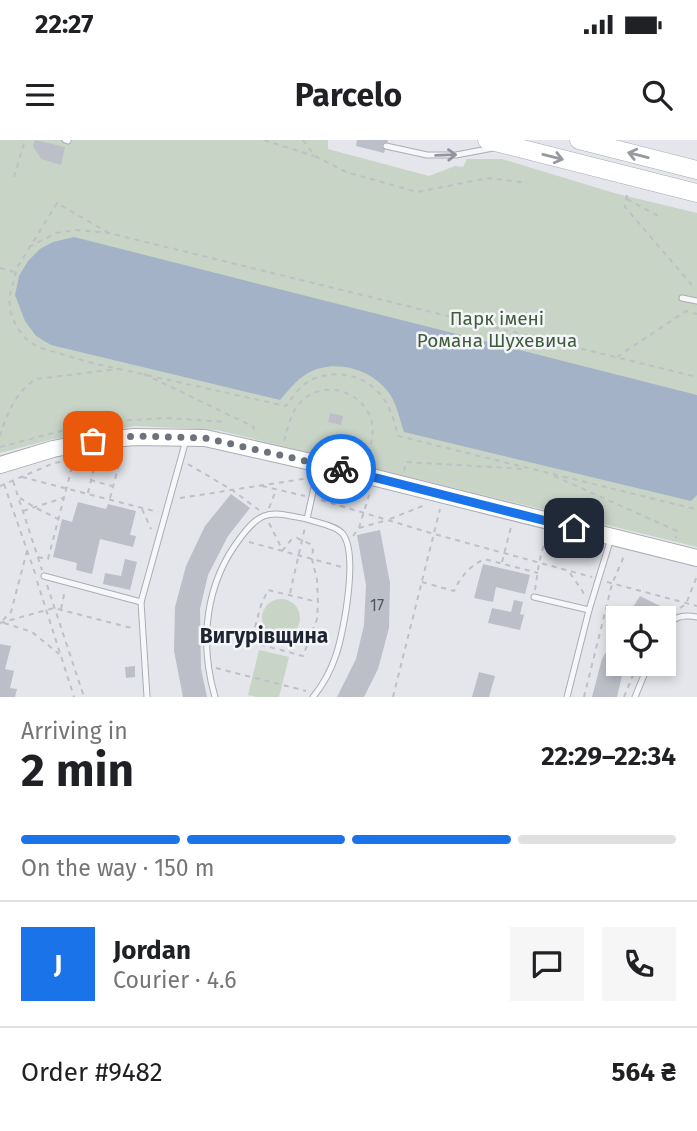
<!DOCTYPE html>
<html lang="en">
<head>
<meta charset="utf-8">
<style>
	body { margin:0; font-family:"Fira Sans",sans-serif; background:#f6f6f6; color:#202124; height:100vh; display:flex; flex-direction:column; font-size:26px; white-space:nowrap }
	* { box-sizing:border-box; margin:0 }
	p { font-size:23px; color:#757577 }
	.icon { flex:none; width:38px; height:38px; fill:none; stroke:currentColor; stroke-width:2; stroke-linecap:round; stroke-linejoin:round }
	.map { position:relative; height:557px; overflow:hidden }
	.details { display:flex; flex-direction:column; background:#fff; flex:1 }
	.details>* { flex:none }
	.controls { position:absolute; left:606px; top:466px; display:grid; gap:14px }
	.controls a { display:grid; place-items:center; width:70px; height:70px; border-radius:0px; background:#fff; box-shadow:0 4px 10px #0003; font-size:35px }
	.pin { position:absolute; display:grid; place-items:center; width:60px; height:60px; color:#fff; margin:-30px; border-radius:14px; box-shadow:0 4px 10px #0006 }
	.courier { position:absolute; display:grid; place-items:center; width:70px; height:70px; margin:-35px; border:5px solid #1a73e8; border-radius:50%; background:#fff; color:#222; box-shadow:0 2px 9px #0007 }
	.head em { font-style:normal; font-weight:700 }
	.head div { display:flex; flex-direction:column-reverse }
	.head { display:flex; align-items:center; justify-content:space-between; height:119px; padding:0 21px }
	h1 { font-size:46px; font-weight:700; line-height:52px }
	.bar { display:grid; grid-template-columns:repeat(4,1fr); gap:10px 7px; align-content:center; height:84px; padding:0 21px }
	.bar i { height:9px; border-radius:5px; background:#e0e0e0 }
	.bar .selected { background:#1a73e8 }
	.bar p { grid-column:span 4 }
	.line { display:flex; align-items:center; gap:18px; padding:0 21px; border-top:2px solid #e0e0e0 }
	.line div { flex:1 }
	.round { display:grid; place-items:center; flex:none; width:74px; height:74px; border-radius:0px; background:#f6f6f6 }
	.status { display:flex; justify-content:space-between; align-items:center; height:49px; padding:0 35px; background:#fff; direction:ltr }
	.status svg { height:19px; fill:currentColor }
	header { display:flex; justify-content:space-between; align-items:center; height:91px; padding:0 21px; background:#fff; font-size:32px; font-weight:700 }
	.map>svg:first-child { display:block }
</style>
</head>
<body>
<div class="status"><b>22:27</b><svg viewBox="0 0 49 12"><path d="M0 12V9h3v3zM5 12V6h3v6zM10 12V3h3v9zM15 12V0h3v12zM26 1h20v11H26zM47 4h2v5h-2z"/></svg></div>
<header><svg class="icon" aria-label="menu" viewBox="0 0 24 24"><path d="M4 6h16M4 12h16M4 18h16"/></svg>Parcelo<svg class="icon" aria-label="search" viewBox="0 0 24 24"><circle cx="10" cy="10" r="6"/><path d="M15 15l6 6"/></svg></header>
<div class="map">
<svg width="697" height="557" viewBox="0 0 697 557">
	<rect width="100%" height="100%" fill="#e4e6eb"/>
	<g fill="#c8d4c6">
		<path d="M0,0H328V9L429,36L455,26L463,27L467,19H502L614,53L697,73V407L217,290L135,286L53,299L0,313Z"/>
		<circle cx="281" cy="478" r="19"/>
		<path d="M259,510L289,517L279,557H257L248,555Z"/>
	</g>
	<path fill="#a3b2c7" d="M74,97L697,255V355L691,361L404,292C400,280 397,266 391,256C374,229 335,218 308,233C296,240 289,250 280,260L51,205L36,196L25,181L15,155L19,136L28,121L40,109L53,102Z"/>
	<g fill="#bcbfc7">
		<path d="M35,0L65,7L61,25L41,19L33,6Z"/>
		<path d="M357,0H388L384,13L356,6Z"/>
		<path d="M330,273L343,276L341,285L328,282Z"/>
		<path d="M231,354L250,368L228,396L208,435L200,469L201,529L207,557H183L174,511L175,467L186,426L205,386Z"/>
		<path d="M78,362L106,369L108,364L136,371L130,395L136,396L133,407L100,399L92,434L76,430L77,423L53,417L62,379L72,382Z"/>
		<path d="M380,390L390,443L389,488L378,529L364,557H337L356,519L364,485L366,445L357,395Z"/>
		<path d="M125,419L137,422L130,450L103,444L105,433L121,436Z"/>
		<path d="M483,424L530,435L525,454L496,447L493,462L474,458Z"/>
		<path d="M640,456L660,466L652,478H626Z"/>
		<path d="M514,460L523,462L520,474L524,475L520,490L488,483L492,468L511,472Z"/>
		<path d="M618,491V523H625L617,557H592L602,519Z"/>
		<path d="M0,504L11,506L5,529L14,531L10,548L17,549L15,557H0Z"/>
		<path d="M135,526V537L126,538L125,527Z"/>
		<path d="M479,532L495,536L489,557H472Z"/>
	</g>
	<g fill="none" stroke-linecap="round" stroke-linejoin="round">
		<g stroke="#a9adb5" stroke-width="7">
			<g id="lane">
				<path d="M65,0L68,1"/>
				<path d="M386,6L427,15H456L493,8"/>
				<path d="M682,158L697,161"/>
				<path d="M44,436L141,462"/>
				<path d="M534,457L589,470"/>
				<path d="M663,492C673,477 680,474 697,477"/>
				<path d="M147,557L141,462L186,300"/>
				<path d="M215,557C199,502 205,443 241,397C247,389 254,380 264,376C277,371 293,377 307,379"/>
				<path d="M313,557C323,545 331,530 336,515C344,491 359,412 342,393C334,385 317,383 307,379L319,325"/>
				<path d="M567,557L589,470L611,398"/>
				<path d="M635,557L649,523"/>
			</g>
		</g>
		<g stroke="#a9adb5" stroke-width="18">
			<path id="secondary" d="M0,325L53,309L93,301L134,297L205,298L320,324L697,418"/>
		</g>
		<g stroke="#a4aab6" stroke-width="19">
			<g id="primary">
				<path d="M487,0L697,53"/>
				<path d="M579,0L697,30"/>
			</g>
		</g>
		<g stroke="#bec0c6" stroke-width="2" stroke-dasharray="5 5" stroke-linecap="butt">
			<path d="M264,0L314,16"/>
			<path d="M303,0L315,16L346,32L417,52L488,38L527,43"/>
			<path d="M14,37L25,0"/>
			<path d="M627,55L625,67L691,144L690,150"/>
			<path d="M627,59L662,78"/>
			<path d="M109,93L57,63L17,128L9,159L11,173L16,186L26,199L38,207L92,223L286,266C293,256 301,244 313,239C335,230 362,234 378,252C390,264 394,280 398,296L695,369L697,367"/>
			<path d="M29,107L56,93L76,90L109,93L697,237"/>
			<path d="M0,128L15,132"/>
			<path d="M617,217L686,171L697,174"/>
			<path d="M144,234L254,287L253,293"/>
			<path d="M0,296C6,275 17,250 36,239L118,229"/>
			<path d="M284,301C288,288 290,275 298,265C320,237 365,250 372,283C374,296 370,309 367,322"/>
			<path d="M0,307L95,282L167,278L227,282"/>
			<path d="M326,311L329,299"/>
			<path d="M188,324L232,350L259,370"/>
			<path d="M404,331L406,322L525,329"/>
			<path d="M554,336L677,391L676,398"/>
			<path d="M22,337L158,372"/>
			<path d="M90,340L112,346"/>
			<path d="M13,341L42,430"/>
			<path d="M4,344L36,436"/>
			<path d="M0,346L54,323L83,318"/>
			<path d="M262,346L305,356"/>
			<path d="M88,353L97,316"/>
			<path d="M20,358L34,367L58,379"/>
			<path d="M110,358L122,313"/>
			<path d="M180,358L309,338"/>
			<path d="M321,360L434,394L592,437"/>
			<path d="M269,368L276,350"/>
			<path d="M142,369L151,389"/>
			<path d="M23,371L63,358"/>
			<path d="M390,379L425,365"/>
			<path d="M269,383L282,409"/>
			<path d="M359,388L384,381"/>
			<path d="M353,396L359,388L370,352"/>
			<path d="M249,402L342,427"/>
			<path d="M282,411L291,400L297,398L310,404L313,410L312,419L317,440L318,462L317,479L303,516L251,502L261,465L268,450L318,462"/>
			<path d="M38,417L48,419L74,319"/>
			<path d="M502,422L511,387"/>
			<path d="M570,433L583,452L584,458"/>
			<path d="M37,441L74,557"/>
			<path d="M422,442L454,451C461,436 469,427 484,419L538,433"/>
			<path d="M607,442L697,466"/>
			<path d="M47,445L84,557"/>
			<path d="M535,450L539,423L546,396"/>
			<path d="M290,453L305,387"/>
			<path d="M680,468L686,464L697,436"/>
			<path d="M61,469L65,450"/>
			<path d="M3,480L11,472L27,411"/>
			<path d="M0,483L54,468L135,489"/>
			<path d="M4,483L32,492L59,514"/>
			<path d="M216,528L306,551"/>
			<path d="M393,557L440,369"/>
			<path d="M584,557L612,444L624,416"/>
			<path d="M624,557L638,523"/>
		</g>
		<use href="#lane" stroke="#f7f7f9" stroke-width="5"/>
		<use href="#secondary" stroke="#fff" stroke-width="16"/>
		<use href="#primary" stroke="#fff" stroke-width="18"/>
	</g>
	<defs><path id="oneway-shaft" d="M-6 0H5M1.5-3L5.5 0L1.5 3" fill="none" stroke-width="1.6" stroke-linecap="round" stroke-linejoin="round" transform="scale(1.75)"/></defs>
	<use stroke="#92959e" href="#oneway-shaft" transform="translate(446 15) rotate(-2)"/>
	<g stroke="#9699a0">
		<use href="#oneway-shaft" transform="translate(638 15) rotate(-166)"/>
		<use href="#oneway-shaft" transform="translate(553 17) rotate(14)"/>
	</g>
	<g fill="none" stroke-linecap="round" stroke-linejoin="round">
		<path stroke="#6d727d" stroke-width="7" stroke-dasharray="0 12.6" d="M93,301L134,296L205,298L341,329"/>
		<path stroke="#1a73e8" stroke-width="9" d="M341,329L574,388"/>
	</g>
	<g text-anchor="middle" stroke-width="5" stroke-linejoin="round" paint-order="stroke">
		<g font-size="16" fill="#515663">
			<text x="377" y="471">17</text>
		</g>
		<g font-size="19" fill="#3f5c3c" stroke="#f4f5f8">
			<text x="497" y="185">Парк імені<tspan x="497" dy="22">Романа Шухевича</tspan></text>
		</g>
		<g font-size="21" font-weight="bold" fill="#1f2433" stroke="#f4f5f8">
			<text x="264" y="503">Вигурівщина</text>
		</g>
	</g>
</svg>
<div class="controls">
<a><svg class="icon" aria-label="locate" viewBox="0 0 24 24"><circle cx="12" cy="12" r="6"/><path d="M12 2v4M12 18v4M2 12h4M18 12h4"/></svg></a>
</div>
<div class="pin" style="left:93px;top:301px;background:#ea580c"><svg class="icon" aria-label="bag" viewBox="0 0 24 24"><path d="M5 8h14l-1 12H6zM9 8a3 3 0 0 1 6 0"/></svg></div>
<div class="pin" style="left:574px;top:388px;background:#1f2937"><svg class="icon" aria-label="home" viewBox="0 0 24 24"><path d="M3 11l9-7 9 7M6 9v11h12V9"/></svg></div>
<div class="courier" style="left:341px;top:329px"><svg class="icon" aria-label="bike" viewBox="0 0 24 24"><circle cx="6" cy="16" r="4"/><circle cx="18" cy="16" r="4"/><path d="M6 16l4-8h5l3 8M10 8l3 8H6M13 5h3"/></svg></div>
</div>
<section class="details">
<div class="head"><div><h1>2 min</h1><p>Arriving in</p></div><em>22:29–22:34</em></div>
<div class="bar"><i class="selected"></i><i class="selected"></i><i class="selected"></i><i></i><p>On the way · 150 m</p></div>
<div class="line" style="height:126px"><b class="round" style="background:#1a73e8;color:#fff">J</b><div><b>Jordan</b><p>Courier · 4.6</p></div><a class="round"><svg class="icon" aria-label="chat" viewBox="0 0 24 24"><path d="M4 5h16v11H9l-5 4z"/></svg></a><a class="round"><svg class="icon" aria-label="phone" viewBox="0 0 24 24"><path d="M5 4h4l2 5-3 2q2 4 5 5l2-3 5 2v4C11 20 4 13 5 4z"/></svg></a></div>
<div class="line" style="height:91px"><div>Order #9482</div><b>564 ₴</b></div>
</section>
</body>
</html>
